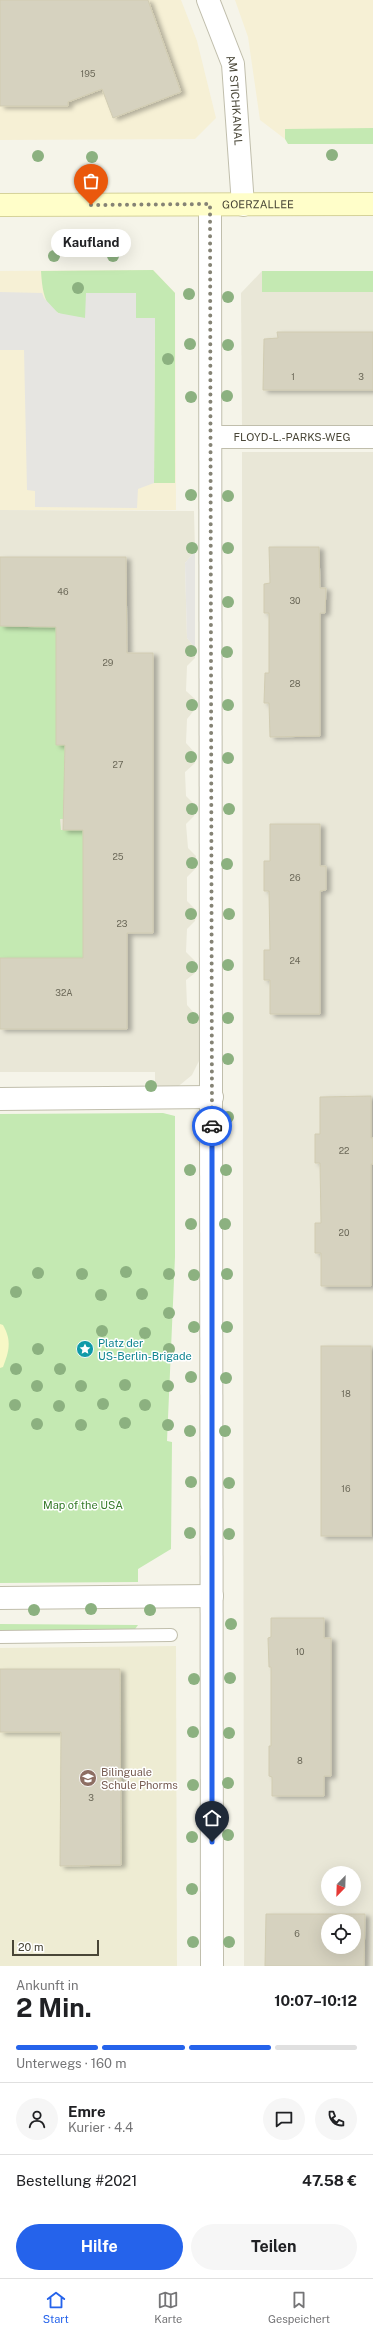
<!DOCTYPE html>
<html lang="de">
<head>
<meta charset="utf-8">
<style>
	body { margin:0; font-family:"Public Sans",sans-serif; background:#f6f6f6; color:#202124; height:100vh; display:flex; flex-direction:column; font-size:15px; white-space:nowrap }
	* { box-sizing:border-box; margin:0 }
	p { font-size:13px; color:#757577 }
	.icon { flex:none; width:22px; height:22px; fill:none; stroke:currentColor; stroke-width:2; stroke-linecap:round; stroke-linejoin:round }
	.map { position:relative; height:1966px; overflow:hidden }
	.panel { display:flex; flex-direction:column; background:#fff; flex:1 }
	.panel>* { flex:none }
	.needle { width:26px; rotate:203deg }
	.controls { position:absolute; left:321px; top:1866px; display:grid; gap:8px }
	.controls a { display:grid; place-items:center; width:40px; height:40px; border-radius:50%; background:#fff; box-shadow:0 4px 16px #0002; font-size:20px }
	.scale { position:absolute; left:12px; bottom:10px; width:87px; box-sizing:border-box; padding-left:4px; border:2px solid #494637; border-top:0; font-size:11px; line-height:14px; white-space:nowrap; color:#494637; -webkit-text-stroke:3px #fff; paint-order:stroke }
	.pin { position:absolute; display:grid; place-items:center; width:34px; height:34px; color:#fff; margin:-41px -17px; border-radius:50% 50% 50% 0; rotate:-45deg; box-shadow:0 0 4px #0007 }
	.pin .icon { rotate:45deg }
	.courier { position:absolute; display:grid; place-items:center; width:40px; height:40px; margin:-20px; border:3px solid #2563eb; border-radius:50%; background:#fff; color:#222; box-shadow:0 1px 5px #0007 }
	.bubble { position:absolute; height:28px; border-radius:14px; background:#fff; box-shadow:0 4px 16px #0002; font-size:13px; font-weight:700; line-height:28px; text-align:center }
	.summary em { font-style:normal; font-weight:700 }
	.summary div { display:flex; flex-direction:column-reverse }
	.summary { display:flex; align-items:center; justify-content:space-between; height:68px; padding:0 16px }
	h1 { font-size:26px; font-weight:700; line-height:30px }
	.bar { display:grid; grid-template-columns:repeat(4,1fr); gap:6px 4px; align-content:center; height:48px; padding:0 16px }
	.bar i { height:5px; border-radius:3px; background:#e0e0e0 }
	.bar .on { background:#2563eb }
	.bar p { grid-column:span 4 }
	.line { display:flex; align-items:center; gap:10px; padding:0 16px; border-top:1px solid #e0e0e0 }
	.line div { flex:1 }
	.round { display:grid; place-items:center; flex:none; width:42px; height:42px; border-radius:21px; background:#f6f6f6 }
	.action { display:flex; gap:8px; margin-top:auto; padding:8px 16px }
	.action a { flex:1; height:46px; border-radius:24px; background:#2563eb; color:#fff; font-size:16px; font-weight:700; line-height:46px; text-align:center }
	.action a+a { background:#f6f6f6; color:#202124 }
	.dock { display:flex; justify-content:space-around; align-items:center; height:56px; border-top:1px solid #e0e0e0; background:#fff; font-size:11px; color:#757577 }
	.dock a { display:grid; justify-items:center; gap:2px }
	.dock .on { color:#2563eb }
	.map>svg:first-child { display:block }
</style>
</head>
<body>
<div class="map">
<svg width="373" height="1966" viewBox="0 0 373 1966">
	<defs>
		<filter id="shadow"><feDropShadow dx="4.5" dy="2.5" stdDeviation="2" flood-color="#0004"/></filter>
	</defs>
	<rect width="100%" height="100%" fill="#f5f4e9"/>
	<g fill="#e9e7d7" fill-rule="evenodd">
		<path d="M262,271H373V426H242L241,293Z"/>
		<path d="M242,452H373V1966H244ZM328,1873H354V1899H328ZM328,1921H354V1947H328Z"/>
		<path d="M0,510L194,511L195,551L185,563L187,638L195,648V658L187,666L186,691L195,699V709L187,719L186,743L195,753V763L185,772L186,796L195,805L194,816L186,824L188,848L196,856V868L187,877V901L196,910L195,921L187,929L186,952L195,961V973L186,980L187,1005L201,1021L200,1059L192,1075L175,1089L155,1093V1072H0Z"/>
	</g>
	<g fill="#f6f0d5">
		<path d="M0,0H181L197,41L216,118L195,139L0,140Z"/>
		<path d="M235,0H373V139H285L260,120L248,37Z"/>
		<path d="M153,270L175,293L176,510H0V271Z"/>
	</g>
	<path fill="#eeecd3" d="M176,1646L177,1966H0V1648Z"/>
	<g fill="#c4e9b2">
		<path d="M373,128V144H288L285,139V129Z"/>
		<path d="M153,270L175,293V483H154L155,319L136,318V293H86V318C49,317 43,305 41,271Z"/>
		<rect x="262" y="271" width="111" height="21"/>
		<path d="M0,626L56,627L83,745L64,785V800L82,818L60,819L61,830H83V958H0Z"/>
		<path d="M163,1113L175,1116V1257L167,1441L172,1442L171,1549L138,1569V1582L0,1583V1114Z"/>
		<path d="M0,1624L138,1625L133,1632H0Z"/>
	</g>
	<path fill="#f7f8c6" d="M0,1324L3,1325C12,1341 9,1351 3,1367L0,1368Z"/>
	<g fill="#e6e5e1">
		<path d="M0,292L42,293L44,298L58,313L85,318L86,293H136V318H155L154,483L138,489L137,508L35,507V491L27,490L24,350H0Z"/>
		<path d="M195,551V648L187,638L185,563Z"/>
	</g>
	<g fill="#d6d2bf" stroke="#d1ccb2" fill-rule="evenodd" filter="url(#shadow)">
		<path d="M0,0H148L181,92L113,118L102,89L68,102V106H0Z"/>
		<path d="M277,332H373V390H263L264,339L278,338Z"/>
		<path d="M269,547H319L320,588H326L325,613H320V736L270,737L269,703H264L265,673H269V613H264V584L270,583Z"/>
		<path d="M0,557H126L127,653H153V933H127V1029H0V958H83V830H63L65,745H56V627L0,626Z"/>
		<path d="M270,824H320V866H326V890L320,891V1014H270V980H264V950H270L269,891H264V861H270Z"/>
		<path d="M371,1096V1138H373V1164H371V1286H321V1253H315V1223H321L320,1163H315V1134H320V1097Z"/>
		<rect x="321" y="1346" width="50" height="190"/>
		<path d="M271,1618H324V1638H331V1776H324V1796H272V1777L269,1776V1746H271V1667H269L268,1638L271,1637Z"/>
		<path d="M0,1669H120L121,1865L60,1866L61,1732H0Z"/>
		<path d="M266,1914H365L364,1966H265ZM328,1921H354V1947H328Z"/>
	</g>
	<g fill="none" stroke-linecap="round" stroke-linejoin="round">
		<g stroke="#c0beac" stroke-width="14">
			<path id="service" d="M0,1637L171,1635"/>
		</g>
		<g stroke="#c0beac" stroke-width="24">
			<g id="minor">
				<path id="s1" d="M208,0L233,64L243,205"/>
				<path d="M210,205L212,1966"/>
				<path id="s2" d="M211,437H373"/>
				<path d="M0,1099L212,1097"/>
				<path d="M0,1598L212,1596"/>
			</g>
		</g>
		<g stroke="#d5d299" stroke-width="24">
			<g id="secondary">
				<path id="s3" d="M0,205L373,204"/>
			</g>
		</g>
		<use href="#service" stroke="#fff" stroke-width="12"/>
		<use href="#minor" stroke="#fff" stroke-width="22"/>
		<use href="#secondary" stroke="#fffec9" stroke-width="22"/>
	</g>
	<g fill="#8cb180">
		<circle cx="332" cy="155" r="6"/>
		<circle cx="38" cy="156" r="6"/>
		<circle cx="92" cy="157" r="6"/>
		<circle cx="54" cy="256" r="6"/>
		<circle cx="113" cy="256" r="6"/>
		<circle cx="78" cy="288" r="6"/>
		<circle cx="189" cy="294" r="6"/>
		<circle cx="228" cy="297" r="6"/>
		<circle cx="190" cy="344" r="6"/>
		<circle cx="228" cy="345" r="6"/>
		<circle cx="168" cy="359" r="6"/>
		<circle cx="227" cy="396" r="6"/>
		<circle cx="191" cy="397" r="6"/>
		<circle cx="191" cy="495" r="6"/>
		<circle cx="228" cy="496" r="6"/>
		<circle cx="192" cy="548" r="6"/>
		<circle cx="228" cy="548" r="6"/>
		<circle cx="228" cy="602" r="6"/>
		<circle cx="191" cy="651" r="6"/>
		<circle cx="227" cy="652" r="6"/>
		<circle cx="192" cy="705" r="6"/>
		<circle cx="228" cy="705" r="6"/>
		<circle cx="191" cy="757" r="6"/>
		<circle cx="228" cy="758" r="6"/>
		<circle cx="192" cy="809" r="6"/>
		<circle cx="229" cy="809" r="6"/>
		<circle cx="192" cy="863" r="6"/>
		<circle cx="227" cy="864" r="6"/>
		<circle cx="191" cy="914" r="6"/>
		<circle cx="229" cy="914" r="6"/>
		<circle cx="228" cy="965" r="6"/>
		<circle cx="192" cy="967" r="6"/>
		<circle cx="193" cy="1018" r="6"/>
		<circle cx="228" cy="1018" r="6"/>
		<circle cx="228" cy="1059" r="6"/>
		<circle cx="151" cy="1086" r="6"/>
		<circle cx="228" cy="1117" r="6"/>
		<circle cx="190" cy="1170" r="6"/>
		<circle cx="226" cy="1170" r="6"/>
		<circle cx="191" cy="1224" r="6"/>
		<circle cx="225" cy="1224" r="6"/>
		<circle cx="126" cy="1272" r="6"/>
		<circle cx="38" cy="1273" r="6"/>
		<circle cx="82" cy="1274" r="6"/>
		<circle cx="169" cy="1274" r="6"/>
		<circle cx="227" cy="1274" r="6"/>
		<circle cx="194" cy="1275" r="6"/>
		<circle cx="16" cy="1292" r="6"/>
		<circle cx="142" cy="1294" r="6"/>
		<circle cx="101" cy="1295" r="6"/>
		<circle cx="169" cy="1313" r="6"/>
		<circle cx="194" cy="1327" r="6"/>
		<circle cx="227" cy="1327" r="6"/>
		<circle cx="102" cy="1331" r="6"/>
		<circle cx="145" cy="1333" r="6"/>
		<circle cx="38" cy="1349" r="6"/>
		<circle cx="82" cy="1349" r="6"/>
		<circle cx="169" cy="1349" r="6"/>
		<circle cx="16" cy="1369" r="6"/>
		<circle cx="60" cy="1369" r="6"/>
		<circle cx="191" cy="1377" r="6"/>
		<circle cx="226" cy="1378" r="6"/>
		<circle cx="125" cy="1385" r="6"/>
		<circle cx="37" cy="1386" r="6"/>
		<circle cx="81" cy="1386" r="6"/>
		<circle cx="168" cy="1386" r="6"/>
		<circle cx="103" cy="1404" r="6"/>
		<circle cx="15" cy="1405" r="6"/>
		<circle cx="145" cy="1405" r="6"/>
		<circle cx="59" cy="1406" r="6"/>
		<circle cx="125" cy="1423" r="6"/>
		<circle cx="37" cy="1424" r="6"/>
		<circle cx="81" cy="1425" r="6"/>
		<circle cx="168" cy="1425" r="6"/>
		<circle cx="190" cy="1431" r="6"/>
		<circle cx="225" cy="1431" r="6"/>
		<circle cx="191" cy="1482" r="6"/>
		<circle cx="229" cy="1483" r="6"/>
		<circle cx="190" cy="1533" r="6"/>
		<circle cx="229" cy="1534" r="6"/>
		<circle cx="91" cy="1609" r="6"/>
		<circle cx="34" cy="1610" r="6"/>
		<circle cx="150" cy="1610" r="6"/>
		<circle cx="231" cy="1624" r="6"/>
		<circle cx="230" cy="1678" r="6"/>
		<circle cx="194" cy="1679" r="6"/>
		<circle cx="193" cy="1732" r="6"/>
		<circle cx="229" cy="1733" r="6"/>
		<circle cx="228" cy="1783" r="6"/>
		<circle cx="193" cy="1785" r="6"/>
		<circle cx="228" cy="1835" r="6"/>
		<circle cx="192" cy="1837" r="6"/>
		<circle cx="192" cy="1889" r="6"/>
		<circle cx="193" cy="1942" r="6"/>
		<circle cx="229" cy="1942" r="6"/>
	</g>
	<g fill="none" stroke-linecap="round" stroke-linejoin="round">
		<path stroke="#858375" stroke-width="4" stroke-dasharray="0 7.2" d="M91,205L210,204L212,1126"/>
		<path stroke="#2563eb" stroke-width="5" d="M212,1126V1842"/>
	</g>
	<defs>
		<g id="sight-disc" transform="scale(0.9)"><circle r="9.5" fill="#0f9aa8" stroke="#fff"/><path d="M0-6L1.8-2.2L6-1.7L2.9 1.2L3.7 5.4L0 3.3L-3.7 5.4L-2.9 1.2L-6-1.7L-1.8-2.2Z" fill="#fff"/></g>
		<g id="school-disc" transform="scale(0.9)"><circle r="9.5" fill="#8d6e63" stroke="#fff"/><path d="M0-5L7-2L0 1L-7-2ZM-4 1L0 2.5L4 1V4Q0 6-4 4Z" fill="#fff"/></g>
	</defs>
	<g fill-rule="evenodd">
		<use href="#sight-disc" x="85" y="1349"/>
		<use href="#school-disc" x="88" y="1778"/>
	</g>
	<g text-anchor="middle" stroke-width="3" stroke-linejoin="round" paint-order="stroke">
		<g font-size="9" fill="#6c6959">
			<text x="88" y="77">195</text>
			<text x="293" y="380">1</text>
			<text x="361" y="380">3</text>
			<text x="63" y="595">46</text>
			<text x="295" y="604">30</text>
			<text x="108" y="666">29</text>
			<text x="295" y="687">28</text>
			<text x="118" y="768">27</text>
			<text x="118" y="860">25</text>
			<text x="295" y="881">26</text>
			<text x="122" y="927">23</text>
			<text x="295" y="964">24</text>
			<text x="64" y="996">32A</text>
			<text x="344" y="1154">22</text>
			<text x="344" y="1236">20</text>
			<text x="346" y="1397">18</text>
			<text x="346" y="1492">16</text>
			<text x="300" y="1655">10</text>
			<text x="300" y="1764">8</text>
			<text x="91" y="1801">3</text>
			<text x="297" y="1937">6</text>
		</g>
		<g font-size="11" fill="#494637" stroke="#fff">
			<text dy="4" stroke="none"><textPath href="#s1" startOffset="105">AM STICHKANAL</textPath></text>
			<text dy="4" stroke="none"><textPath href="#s3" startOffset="258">GOERZALLEE</textPath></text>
			<text dy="4" stroke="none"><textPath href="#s2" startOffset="81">FLOYD-L.-PARKS-WEG</textPath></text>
		</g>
		<g font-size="11" fill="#0d838f" stroke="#fff" text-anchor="start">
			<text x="98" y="1347">Platz der<tspan x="98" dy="13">US-Berlin-Brigade</tspan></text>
		</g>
		<g font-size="11" fill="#367b2a" stroke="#fff">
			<text x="83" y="1509">Map of the USA</text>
		</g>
		<g font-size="11" fill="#785e54" stroke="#fff" text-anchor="start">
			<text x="101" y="1776">Bilinguale<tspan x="101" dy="13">Schule Phorms</tspan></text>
		</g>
	</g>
</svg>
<div class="controls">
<a><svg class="needle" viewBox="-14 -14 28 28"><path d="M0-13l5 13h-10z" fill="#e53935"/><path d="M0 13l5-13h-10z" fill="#757577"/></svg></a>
<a><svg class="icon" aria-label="locate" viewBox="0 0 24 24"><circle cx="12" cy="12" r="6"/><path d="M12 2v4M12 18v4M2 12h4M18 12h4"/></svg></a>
</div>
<div class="scale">20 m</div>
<div class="pin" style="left:91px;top:205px;background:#ea580c"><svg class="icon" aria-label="bag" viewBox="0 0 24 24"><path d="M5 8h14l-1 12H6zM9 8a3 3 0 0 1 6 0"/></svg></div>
<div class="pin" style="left:212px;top:1842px;background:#1f2937"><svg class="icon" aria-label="home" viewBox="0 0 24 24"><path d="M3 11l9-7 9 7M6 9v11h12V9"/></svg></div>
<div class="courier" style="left:212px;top:1126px"><svg class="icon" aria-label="car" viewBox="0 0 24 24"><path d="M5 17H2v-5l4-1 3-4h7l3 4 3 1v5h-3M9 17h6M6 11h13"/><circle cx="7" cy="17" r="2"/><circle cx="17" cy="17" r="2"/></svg></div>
<div class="bubble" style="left:51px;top:229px;width:80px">Kaufland</div>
</div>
<section class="panel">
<div class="summary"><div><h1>2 Min.</h1><p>Ankunft in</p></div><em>10:07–10:12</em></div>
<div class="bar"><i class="on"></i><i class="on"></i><i class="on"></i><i></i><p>Unterwegs · 160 m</p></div>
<div class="line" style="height:72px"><a class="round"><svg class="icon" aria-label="person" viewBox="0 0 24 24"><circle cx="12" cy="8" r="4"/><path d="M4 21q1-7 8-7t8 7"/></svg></a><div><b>Emre</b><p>Kurier · 4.4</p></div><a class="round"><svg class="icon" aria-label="chat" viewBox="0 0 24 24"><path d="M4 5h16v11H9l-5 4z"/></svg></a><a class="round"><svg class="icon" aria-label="phone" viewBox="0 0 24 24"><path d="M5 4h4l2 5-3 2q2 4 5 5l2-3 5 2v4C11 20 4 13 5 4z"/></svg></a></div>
<div class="line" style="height:52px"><div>Bestellung #2021</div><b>47.58 €</b></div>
<div class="action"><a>Hilfe</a><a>Teilen</a></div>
</section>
<nav class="dock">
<a class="on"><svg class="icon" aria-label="home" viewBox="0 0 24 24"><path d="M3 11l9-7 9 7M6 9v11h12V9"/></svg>Start</a>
<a><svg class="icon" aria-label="map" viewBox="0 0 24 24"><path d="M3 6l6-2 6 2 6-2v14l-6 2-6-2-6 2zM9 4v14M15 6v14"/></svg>Karte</a>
<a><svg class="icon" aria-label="saved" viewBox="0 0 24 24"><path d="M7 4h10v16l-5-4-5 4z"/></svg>Gespeichert</a>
</nav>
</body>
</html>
